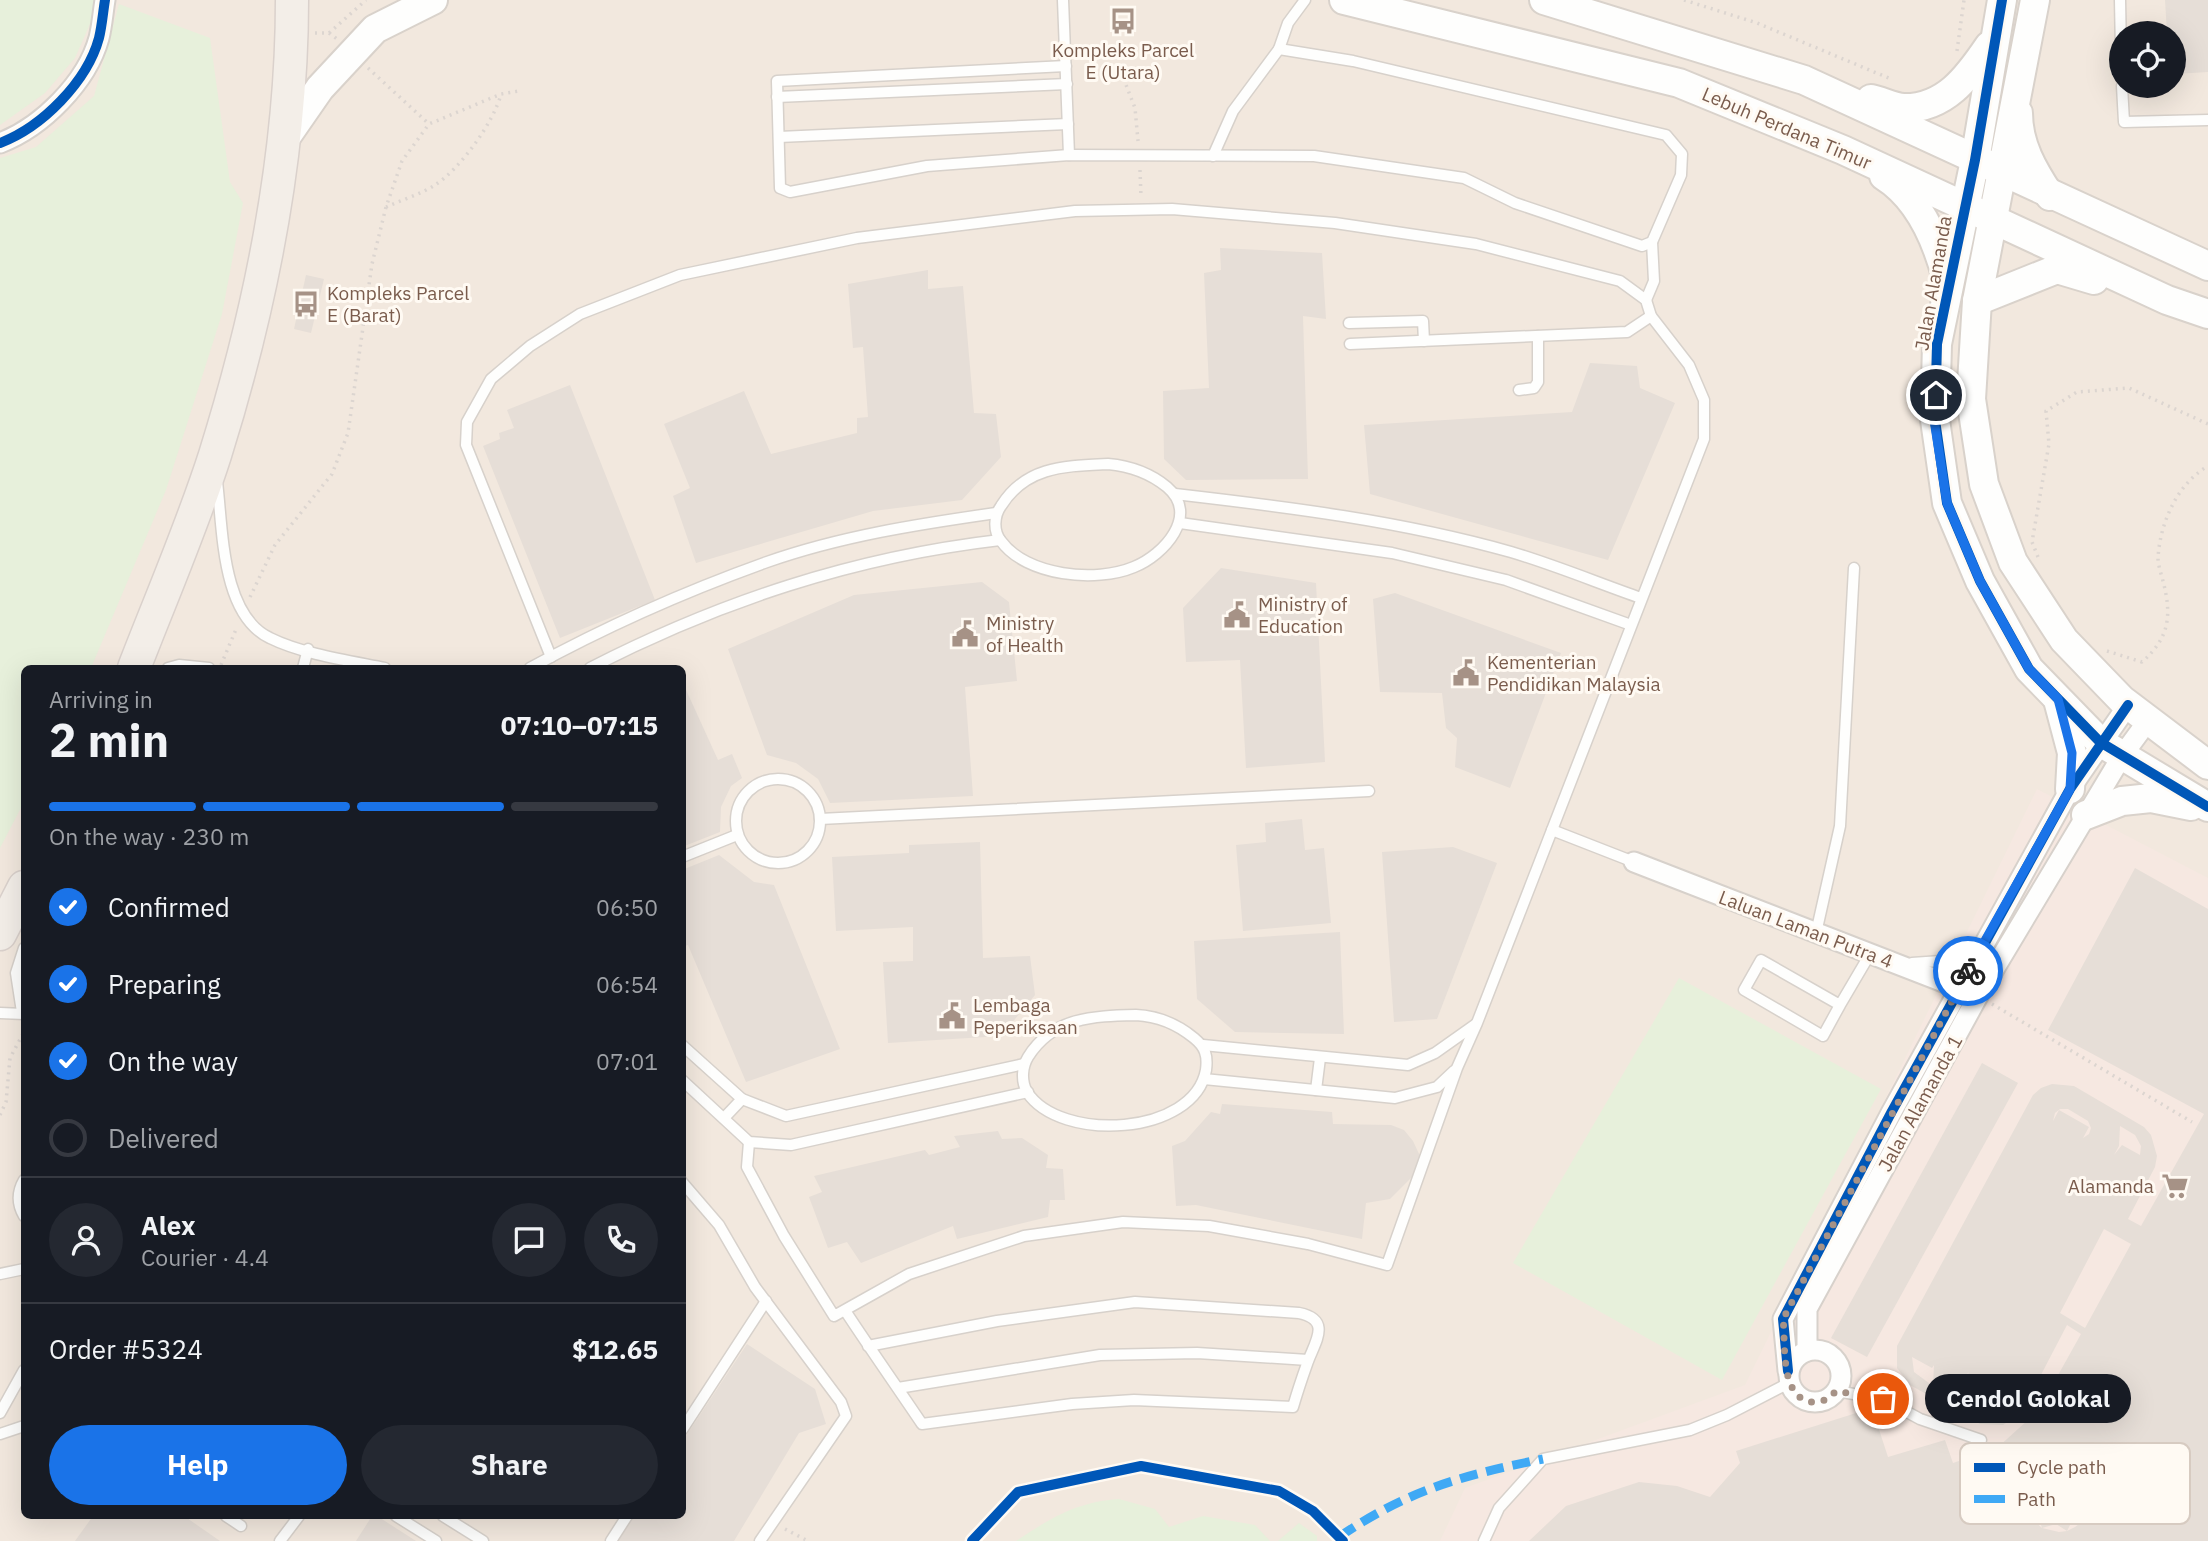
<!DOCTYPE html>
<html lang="en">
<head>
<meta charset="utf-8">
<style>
	body { margin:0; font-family:"IBM Plex Sans",sans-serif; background:#242831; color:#f1f3f6; height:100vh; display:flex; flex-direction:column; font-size:26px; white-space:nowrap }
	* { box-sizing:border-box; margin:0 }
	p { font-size:23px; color:#9ea1a6 }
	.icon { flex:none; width:38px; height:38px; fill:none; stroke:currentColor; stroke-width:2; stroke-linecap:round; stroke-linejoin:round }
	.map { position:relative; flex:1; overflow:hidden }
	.panel { position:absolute; left:21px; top:665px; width:665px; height:854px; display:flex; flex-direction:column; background:#171b24; border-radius:10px; box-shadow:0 7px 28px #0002 }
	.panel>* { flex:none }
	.buttons { position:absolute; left:2109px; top:21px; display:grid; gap:14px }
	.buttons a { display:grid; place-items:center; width:77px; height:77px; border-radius:50%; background:#171b24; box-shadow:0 7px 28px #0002; font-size:35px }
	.pin { position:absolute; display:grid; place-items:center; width:60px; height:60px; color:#fff; margin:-30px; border:4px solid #fff; border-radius:50%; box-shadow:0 2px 7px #0007 }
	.courier { position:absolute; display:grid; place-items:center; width:70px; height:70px; margin:-35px; border:5px solid #1a73e8; border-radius:50%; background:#fff; color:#222; box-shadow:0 2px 9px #0007 }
	.bubble { position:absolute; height:49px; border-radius:24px; background:#171b24; box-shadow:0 7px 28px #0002; font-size:23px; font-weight:700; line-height:49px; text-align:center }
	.headline em { font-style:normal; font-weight:700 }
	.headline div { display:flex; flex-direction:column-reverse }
	.headline { display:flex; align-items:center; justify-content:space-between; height:119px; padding:0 28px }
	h1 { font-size:46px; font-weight:700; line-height:52px }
	.bar { display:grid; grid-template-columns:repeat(4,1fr); gap:10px 7px; align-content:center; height:84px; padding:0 28px }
	.bar i { height:9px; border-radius:5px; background:#363941 }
	.bar .active { background:#1a73e8 }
	.bar p { grid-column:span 4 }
	.line { display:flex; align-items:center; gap:18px; padding:0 28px; border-top:2px solid #363941 }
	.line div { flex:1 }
	.round { display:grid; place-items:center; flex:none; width:74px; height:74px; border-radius:37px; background:#242831 }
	ol { padding:0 28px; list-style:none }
	li { display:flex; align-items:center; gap:21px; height:77px }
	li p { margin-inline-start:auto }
	li .icon { padding:7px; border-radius:50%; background:#1a73e8; color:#fff; stroke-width:4 }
	li:last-child { color:#9ea1a6 }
	li i { width:38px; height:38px; border:4px solid #363941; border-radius:50% }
	.action { display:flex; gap:14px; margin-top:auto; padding:14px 28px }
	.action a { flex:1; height:80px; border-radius:42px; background:#1a73e8; color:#fff; font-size:28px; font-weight:700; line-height:80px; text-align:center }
	.action a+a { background:#242831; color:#f1f3f6 }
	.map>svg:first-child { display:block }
</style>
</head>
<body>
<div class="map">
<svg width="2208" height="1541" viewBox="0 0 2208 1541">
	<rect width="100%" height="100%" fill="#f9f5f0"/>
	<path fill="#f2e8de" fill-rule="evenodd" d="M0,0H2208V1541H0ZM2121,33H2174V86H2121ZM24,668H682V1516H24Z"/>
	<path fill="#f6e8e1" d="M2037,789L2208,878V1541H1440L1465,1488L1745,1385Z"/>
	<g fill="#e7f0db">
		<path d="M0,0H97V8L75,58L45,93L0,125Z"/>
		<path d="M119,4L210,38L230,182L243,203L222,314L166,490L91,668H24V802L0,848V158L36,147L94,96Z"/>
		<path d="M1679,978L1881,1089L1722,1380L1513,1263Z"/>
		<path d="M1119,1499L1155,1509L1169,1527L1203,1516L1255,1525L1270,1541H1016C1051,1518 1076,1502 1119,1499Z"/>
		<path d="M1299,1523L1317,1536V1541H1278Z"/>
	</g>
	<g fill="#e6ded7" fill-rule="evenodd">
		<path d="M2165,0H2208V72L2174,74V33H2167Z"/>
		<path d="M1220,248L1322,253L1326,319L1303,316L1308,479L1186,480L1164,459L1163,391L1209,388L1204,273L1221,270Z"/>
		<path d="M928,270V289L963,286L974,413L996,414L1001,457L962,500L873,511L696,563L673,496L690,488L664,424L744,391L771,454L857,433V418L868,417L863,347L853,348L848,284Z"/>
		<path d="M306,275L324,279L311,333L294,329Z"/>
		<path d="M1590,363L1637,366L1640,388L1675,403L1608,560L1370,494L1364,425L1572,412Z"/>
		<path d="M570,385L655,600L560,638L483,446L500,439L499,433L514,428L507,410Z"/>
		<path d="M1221,568L1316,583L1325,762L1246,768L1240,660L1186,662L1183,608Z"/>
		<path d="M982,582L1009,602L1017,681L965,687L973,796L830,803L818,779L796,763L767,755L728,649L854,595Z"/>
		<path d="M1395,593L1561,653L1510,788L1455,767L1457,738L1446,728L1442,693L1380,692L1373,599Z"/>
		<path d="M682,681L718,760L732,754L742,778L731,786L721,807L720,832L682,847Z"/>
		<path d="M1302,819L1305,850L1324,848L1331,923L1243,931L1236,845L1266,842L1265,823Z"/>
		<path d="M980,842L983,958L1030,956L1035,995L1001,1036L888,1043L883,962L913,961V927L836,931L832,857L909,853V845Z"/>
		<path d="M1453,847L1497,863L1437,1019L1394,1022L1382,852Z"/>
		<path d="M719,855L754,882L774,885L840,1049L746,1082L688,945L682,947V870Z"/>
		<path d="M2135,868L2208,909V1541H1529L1566,1506L1639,1482L1677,1486L1710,1497L1740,1463L1736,1451L1872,1408L1888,1457L1945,1440L1953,1463L1997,1448L2038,1411L2081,1334L2067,1325L2021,1413L2003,1425L1980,1424L1910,1385L1897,1368V1346L2033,1095L2041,1088L2052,1084L2074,1086L2144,1127L2151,1135L2157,1156L2155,1167L2128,1219L2141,1226L2204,1114L2048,1030ZM2060,1109H2068L2088,1121L2091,1128L2089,1134L2083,1138L2089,1127L2059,1110L2053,1121L2055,1113ZM2120,1126L2135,1135L2141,1146L2140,1155L2122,1145L2114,1155L2119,1146ZM2104,1229L2131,1244L2085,1328L2060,1313ZM1912,1357L1932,1368L1934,1365L1933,1386L1914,1372ZM1969,1372L1964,1382L1995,1400L2001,1389L1997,1399L1987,1401L1966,1389L1963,1385V1379ZM2057,1467L2073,1470L2080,1475L2086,1482L2089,1490L2091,1499L2087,1515L2082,1522L2075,1527L2067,1531L2059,1532L2042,1528L2030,1517L2026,1509L2038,1515L2042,1528L2056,1524L2067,1531L2073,1519L2087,1515L2083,1502L2089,1490L2078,1484L2073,1470L2059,1474L2049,1468ZM2049,1468L2043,1479L2029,1483L2041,1471ZM2029,1483L2033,1497L2026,1509L2025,1500Z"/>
		<path d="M1340,932L1344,1034L1235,1032L1197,999L1194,941Z"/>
		<path d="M1982,1063L2018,1083L1867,1357L1831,1338Z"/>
		<path d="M1222,1104L1332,1112L1333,1124L1391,1125L1404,1130L1413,1141L1420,1156L1414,1175L1390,1199L1366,1203L1362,1239L1196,1205L1176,1206L1172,1146L1185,1141L1211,1112L1220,1114Z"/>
		<path d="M998,1131L1002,1139L1022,1138L1048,1155L1046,1168L1063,1169L1065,1200H1050L1048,1217L957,1239L953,1226L861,1263L847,1242L828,1248L809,1197L822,1192L814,1176L925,1150L929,1155L960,1147L954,1136Z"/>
		<path d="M747,1344L815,1389L826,1424L799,1433L734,1541H617L634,1516H682V1442Z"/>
		<path d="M93,1516H184L220,1541H75Z"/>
		<path d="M372,1516H377L416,1541H356Z"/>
	</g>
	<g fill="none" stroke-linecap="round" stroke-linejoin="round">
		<g stroke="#d7d1cb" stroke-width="13">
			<g id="lane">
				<path d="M1063,0L1069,155"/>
				<path d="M2120,0L2121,53"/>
				<path d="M1066,66L777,81L780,188L790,192L927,166L1069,155L1314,156L1464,178L1515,203L1642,246L1652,242L1681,175L1682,154L1666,135L1353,61L1279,49L1288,23L1305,0"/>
				<path d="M2122,86L2124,122L2208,120"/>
				<path d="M777,97L1067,84"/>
				<path d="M779,137L1068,124"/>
				<path d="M1213,156L1233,111L1279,49"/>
				<path d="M1646,300L1654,281L1652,242"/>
				<path d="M1349,323L1423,321L1424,341"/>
				<path d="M1350,344L1627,332L1651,316"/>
				<path d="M1519,390L1534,388L1538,382V336"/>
				<path d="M1108,464C1130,466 1150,473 1167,487C1200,515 1164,555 1134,567C1096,583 1026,576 1001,541C993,531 994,516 1001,506C1026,466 1065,466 1108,464Z"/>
				<path d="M217,482C223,529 221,615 270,638C302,654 350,661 385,668"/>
				<path d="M1175,494C1288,507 1401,521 1511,552C1555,565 1598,583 1641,598"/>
				<path d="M1180,523L1392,553L1506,580L1631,625"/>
				<path d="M551,657L466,445L467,422L491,379L530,346L580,314L680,275L857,238L1075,211L1172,209L1335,223L1476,244L1620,281L1646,300L1651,316L1689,365L1704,400V439L1477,1023L1457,1068L1387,1265L1308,1244L1209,1226L1123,1222L1024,1236L909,1274L834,1316L784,1236L747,1167L749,1142"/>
				<path d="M168,668L179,665L209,668"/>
				<path d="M303,668L308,649"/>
				<path d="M530,668C605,627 686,591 767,562C841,536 919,524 996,513"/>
				<path d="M590,668C721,601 854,557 1000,540"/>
				<circle cx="778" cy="821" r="42"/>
				<path d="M820,819L1369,791"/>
				<path d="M1552,830L1634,862"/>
				<path d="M682,857L737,835"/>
				<path d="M1816,933L1840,826L1854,568"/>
				<path d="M1912,963L1955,960L1980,945"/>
				<path d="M1840,1005L1823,1036L1744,990L1761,960L1840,1005L1870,954"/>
				<path d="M22,1012L16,973L24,948"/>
				<path d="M0,1013L24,1014"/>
				<path d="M1136,1015C1157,1016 1177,1024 1194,1038C1205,1047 1208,1055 1206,1070C1194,1136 1060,1143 1027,1092C1021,1081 1022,1067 1028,1057C1053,1017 1093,1016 1136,1015Z"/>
				<path d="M682,1045L742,1099L786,1116L1024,1064"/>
				<path d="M1203,1045L1408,1065L1435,1053L1476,1024"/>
				<path d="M1204,1079L1395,1098L1437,1087L1454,1071"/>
				<path d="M682,1080L749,1142L791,1145L1028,1092"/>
				<path d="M1316,1090L1320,1058"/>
				<path d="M724,1118L742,1099"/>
				<path d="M24,1180C17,1192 17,1204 24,1216"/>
				<path d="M682,1182L719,1225L755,1287L841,1402L846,1416L760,1541"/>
				<path d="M0,1274L24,1269"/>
				<path d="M846,1312C871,1350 897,1387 922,1424L1072,1404L1134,1400L1293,1407C1297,1393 1302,1378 1307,1364C1314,1343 1333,1320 1299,1313L1135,1302L997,1321L868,1346"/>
				<path d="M898,1388L1100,1355L1197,1353L1308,1360"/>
				<path d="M1836,1391L1883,1399L1920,1419L1981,1440"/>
				<path d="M0,1413L24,1370"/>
				<path d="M682,1430L766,1301"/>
				<path d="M0,1434L24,1426"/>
				<path d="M226,1516L241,1526"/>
				<path d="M396,1516L436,1541"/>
				<path d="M443,1516L483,1541"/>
				<path d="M280,1541L299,1516"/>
				<path d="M611,1541L627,1516"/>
				<path d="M1484,1541L1499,1508L1543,1459L1690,1430L1727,1415L1789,1383"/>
			</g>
		</g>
		<g stroke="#d7d1cb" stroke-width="23">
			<g id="street">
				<path d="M0,143C42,127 87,82 99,38C102,26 103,12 105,0"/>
				<path d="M1634,862L1969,992"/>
				<circle cx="1815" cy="1376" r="26"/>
				<path d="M1807,1351V1309L1978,996L2122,756L2147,722"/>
				<path d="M1788,1371L1783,1319L1891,1113L2070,789L2128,705"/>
			</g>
		</g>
		<g stroke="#d9d2cb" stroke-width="32">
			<g id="secondary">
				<path d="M1344,0L1679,83L1843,150L2167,300L2208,314"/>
				<path d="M1544,0L1804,80L2208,266"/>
				<path d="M2002,0L1975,160L1937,344L1935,420L1947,503L1980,581L2029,669L2100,742L2208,807"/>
				<path d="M2035,0L1977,301L1971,399L1984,484L2013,562L2064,640L2122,700L2208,765"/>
				<path d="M1871,99C1881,101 1893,107 1903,108C1945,109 1968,77 1989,46"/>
				<path d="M2018,113C2018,145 2033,170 2050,196"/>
				<path d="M286,137L320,88L375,29L433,0"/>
				<path d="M1884,176C1919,198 1937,241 1947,279"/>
				<path d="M1977,301L2057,269L2094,280"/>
				<path d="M2058,700L2072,753L2070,789"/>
				<path d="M2086,815L2122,801L2151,798L2191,806"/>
			</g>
		</g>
		<g stroke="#dad1cc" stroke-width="35">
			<g id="primary">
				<path d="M134,668C161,598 192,527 215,455C261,308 292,154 292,0"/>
				<path d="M0,934L24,887"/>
			</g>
		</g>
		<g stroke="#dcd5d0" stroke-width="3.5" stroke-dasharray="2 5" stroke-linecap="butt">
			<path d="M1684,0L1757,23L1891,79"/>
			<path d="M315,33H329L337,39"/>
			<path d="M329,33L366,0"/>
			<path d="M1957,51L1964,0"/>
			<path d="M368,68L429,124"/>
			<path d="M1121,72L1135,108L1138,141"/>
			<path d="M1140,170L1141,197"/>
			<path d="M386,207C402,200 421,194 435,185C460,169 494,122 501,94"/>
			<path d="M2038,557L2032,542L2049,444L2046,411L2077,392L2129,388L2208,424"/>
			<path d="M250,597L275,545L332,474L348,433L372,264L386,207L402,161L429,124L501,94L519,91"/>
			<path d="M2107,651L2142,662C2168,639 2172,618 2164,585C2162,576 2158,566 2158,558C2160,523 2177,484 2208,466"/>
			<path d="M221,665L237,627"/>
			<path d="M1992,1004L2192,1122"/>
			<path d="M0,1115L6,1102L10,1058L24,1032"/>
			<path d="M785,1529L808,1541"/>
		</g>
		<use href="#lane" stroke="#fefefd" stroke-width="10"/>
		<use href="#street" stroke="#fefefd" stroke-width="19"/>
		<use href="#secondary" stroke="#fefefd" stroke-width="28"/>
		<use href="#primary" stroke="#f3eee8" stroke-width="32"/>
		<path stroke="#3fa9f5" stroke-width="9" stroke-dasharray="18 9" stroke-linecap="butt" d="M1339,1537C1408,1490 1463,1475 1543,1459"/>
		<g stroke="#fffaf3" stroke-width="15">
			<g id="cycleway">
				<path d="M2002,0L1975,160L1937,344L1935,420L1947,503L1980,581L2029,669L2100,742L2208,807"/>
				<path d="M0,143C42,127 87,82 99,38C102,26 103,12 105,0"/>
				<path d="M1788,1371L1783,1319L1891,1113L2070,789L2128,705"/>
				<path d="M972,1541L1018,1492L1141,1466L1279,1491L1313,1511L1343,1541"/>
			</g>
		</g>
		<use href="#cycleway" stroke="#0057b8" stroke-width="10"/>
	</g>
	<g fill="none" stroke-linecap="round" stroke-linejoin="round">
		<path stroke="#a69286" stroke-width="7" stroke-dasharray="0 12.6" d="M1883,1399L1836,1391C1829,1398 1823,1403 1812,1402C1779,1398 1786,1343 1783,1319L1968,971"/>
		<path stroke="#1a73e8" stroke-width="9" d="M1936,395L1934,420L1947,503L1980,581L2029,669L2058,699L2072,753L2070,789L1968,971"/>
	</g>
	<defs>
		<g id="bus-bare" transform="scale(2.1)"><path d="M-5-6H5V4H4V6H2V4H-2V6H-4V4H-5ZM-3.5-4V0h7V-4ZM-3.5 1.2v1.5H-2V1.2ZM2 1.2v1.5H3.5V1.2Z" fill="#a69286" stroke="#fffaf3" stroke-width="2.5" paint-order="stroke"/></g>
		<g id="civic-bare" transform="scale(2.1)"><path d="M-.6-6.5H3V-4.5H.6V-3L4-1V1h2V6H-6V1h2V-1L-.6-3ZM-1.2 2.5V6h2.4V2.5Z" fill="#a69286" stroke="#fffaf3" stroke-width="2.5" paint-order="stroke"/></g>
		<g id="supermarket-bare" transform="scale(2.1)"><path d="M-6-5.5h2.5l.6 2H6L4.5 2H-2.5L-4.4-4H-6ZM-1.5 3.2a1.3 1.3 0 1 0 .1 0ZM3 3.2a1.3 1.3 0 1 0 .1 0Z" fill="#a69286" stroke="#fffaf3" stroke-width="2.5" paint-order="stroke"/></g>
	</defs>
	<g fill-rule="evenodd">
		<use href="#bus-bare" x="1123" y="21"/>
		<use href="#bus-bare" x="306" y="304"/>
		<use href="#civic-bare" x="1237" y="615"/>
		<use href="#civic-bare" x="965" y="634"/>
		<use href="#civic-bare" x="1466" y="673"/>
		<use href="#civic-bare" x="952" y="1016"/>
		<use href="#supermarket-bare" x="2175" y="1186"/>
	</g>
	<g text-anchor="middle" stroke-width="6" stroke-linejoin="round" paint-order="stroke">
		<g font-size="19" fill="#7a5c4d" stroke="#fffaf3" text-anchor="start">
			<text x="1123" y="57" text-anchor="middle">Kompleks Parcel<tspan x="1123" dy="22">E (Utara)</tspan></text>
			<text x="327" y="300">Kompleks Parcel<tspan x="327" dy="22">E (Barat)</tspan></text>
			<text x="1258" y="611">Ministry of<tspan x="1258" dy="22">Education</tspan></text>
			<text x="986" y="630">Ministry<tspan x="986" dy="22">of Health</tspan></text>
			<text x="1487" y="669">Kementerian<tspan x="1487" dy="22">Pendidikan Malaysia</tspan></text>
			<text x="973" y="1012">Lembaga<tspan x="973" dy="22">Peperiksaan</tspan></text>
			<text x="2154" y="1193" text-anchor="end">Alamanda</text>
		</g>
		<g font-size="19" fill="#7a5c4d" stroke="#fffaf3">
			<text transform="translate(1787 128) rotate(23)" y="7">Lebuh Perdana Timur</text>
			<text transform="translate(1933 283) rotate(-80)" y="7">Jalan Alamanda</text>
			<text transform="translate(1806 929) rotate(21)" y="7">Laluan Laman Putra 4</text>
			<text transform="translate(1920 1103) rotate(-61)" y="7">Jalan Alamanda 1</text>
		</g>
	</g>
	<rect x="1960" y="1443" width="230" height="81" rx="10" fill="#fffaf3" stroke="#d7cbc1" stroke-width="2"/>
	<rect x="1974" y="1463" width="31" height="9" fill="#0057b8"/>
	<rect x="1974" y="1495" width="31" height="8" fill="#3fa9f5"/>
	<g font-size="19" fill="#7a5c4d">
		<text x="2017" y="1474">Cycle path</text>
		<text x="2017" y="1506">Path</text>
	</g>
</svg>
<div class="buttons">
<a><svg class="icon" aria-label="locate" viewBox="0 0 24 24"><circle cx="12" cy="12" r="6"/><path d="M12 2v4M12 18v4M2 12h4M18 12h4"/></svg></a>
</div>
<div class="pin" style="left:1883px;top:1399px;background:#ea580c"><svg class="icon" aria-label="bag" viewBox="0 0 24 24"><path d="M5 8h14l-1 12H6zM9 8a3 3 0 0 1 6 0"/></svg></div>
<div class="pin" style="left:1936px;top:395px;background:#1f2937"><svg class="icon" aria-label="home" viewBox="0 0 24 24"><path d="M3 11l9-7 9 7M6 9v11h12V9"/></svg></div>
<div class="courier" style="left:1968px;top:971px"><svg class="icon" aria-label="bike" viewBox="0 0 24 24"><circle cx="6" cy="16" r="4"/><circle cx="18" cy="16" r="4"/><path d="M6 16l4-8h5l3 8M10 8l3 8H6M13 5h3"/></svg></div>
<div class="bubble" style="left:1925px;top:1374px;width:206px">Cendol Golokal</div>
<section class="panel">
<div class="headline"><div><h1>2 min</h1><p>Arriving in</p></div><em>07:10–07:15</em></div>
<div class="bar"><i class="active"></i><i class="active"></i><i class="active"></i><i></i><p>On the way · 230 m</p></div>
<ol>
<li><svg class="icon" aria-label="check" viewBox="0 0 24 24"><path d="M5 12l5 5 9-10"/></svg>Confirmed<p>06:50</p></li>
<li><svg class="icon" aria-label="check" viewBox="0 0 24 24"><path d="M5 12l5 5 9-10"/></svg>Preparing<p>06:54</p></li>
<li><svg class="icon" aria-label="check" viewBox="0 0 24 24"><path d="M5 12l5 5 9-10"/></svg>On the way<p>07:01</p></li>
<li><i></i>Delivered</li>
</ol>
<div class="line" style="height:126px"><a class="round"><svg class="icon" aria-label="person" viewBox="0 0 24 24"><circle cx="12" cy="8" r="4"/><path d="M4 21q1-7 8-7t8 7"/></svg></a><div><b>Alex</b><p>Courier · 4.4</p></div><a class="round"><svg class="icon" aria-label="chat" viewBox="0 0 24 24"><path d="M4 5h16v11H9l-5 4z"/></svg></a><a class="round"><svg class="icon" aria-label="phone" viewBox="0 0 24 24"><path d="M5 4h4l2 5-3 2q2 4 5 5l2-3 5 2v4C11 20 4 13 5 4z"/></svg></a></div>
<div class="line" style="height:91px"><div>Order #5324</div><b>$12.65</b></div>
<div class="action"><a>Help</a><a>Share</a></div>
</section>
</div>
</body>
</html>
